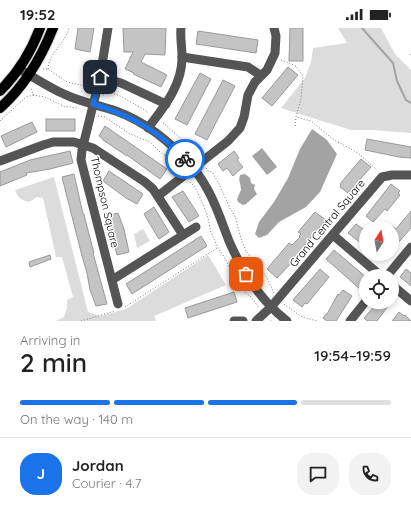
<!DOCTYPE html>
<html lang="en">
<head>
<meta charset="utf-8">
<style>
	body { margin:0; font-family:Quicksand,sans-serif; background:#f2f2f2; color:#222; height:100vh; display:flex; flex-direction:column; font-size:15px; white-space:nowrap }
	* { box-sizing:border-box; margin:0 }
	p { font-size:13px; color:#767676 }
	.icon { flex:none; width:22px; height:22px; fill:none; stroke:currentColor; stroke-width:2; stroke-linecap:round; stroke-linejoin:round }
	.map { position:relative; height:293px; overflow:hidden }
	.panel { display:flex; flex-direction:column; background:#fff; flex:1 }
	.panel>* { flex:none }
	.needle { width:26px; rotate:11deg }
	.fabs { position:absolute; left:359px; top:193px; display:grid; gap:8px }
	.fabs a { display:grid; place-items:center; width:40px; height:40px; border-radius:50%; background:#fff; box-shadow:0 2px 6px #0003; font-size:20px }
	.pin { position:absolute; display:grid; place-items:center; width:34px; height:34px; color:#fff; margin:-17px; border-radius:8px; box-shadow:0 2px 6px #0006 }
	.courier { position:absolute; display:grid; place-items:center; width:40px; height:40px; margin:-20px; border:3px solid #1a73e8; border-radius:50%; background:#fff; color:#222; box-shadow:0 1px 5px #0007 }
	.head em { font-style:normal; font-weight:600 }
	.head div { display:flex; flex-direction:column-reverse }
	.head { display:flex; align-items:center; justify-content:space-between; height:68px; padding:0 20px }
	h1 { font-size:26px; font-weight:600; line-height:30px }
	.bar { display:grid; grid-template-columns:repeat(4,1fr); gap:6px 4px; align-content:center; height:48px; padding:0 20px }
	.bar i { height:5px; border-radius:3px; background:#e0e0e0 }
	.bar .current { background:#1a73e8 }
	.bar p { grid-column:span 4 }
	.line { display:flex; align-items:center; gap:10px; padding:0 20px; border-top:1px solid #e0e0e0 }
	.line div { flex:1 }
	.round { display:grid; place-items:center; flex:none; width:42px; height:42px; border-radius:16px; background:#f2f2f2 }
	.status { display:flex; justify-content:space-between; align-items:center; height:28px; padding:0 20px; background:#fff; direction:ltr }
	.status svg { height:11px; fill:currentColor }
	.map>svg:first-child { display:block }
</style>
</head>
<body>
<div class="status"><b>19:52</b><svg viewBox="0 0 49 12"><path d="M0 12V9h3v3zM5 12V6h3v6zM10 12V3h3v9zM15 12V0h3v12zM26 1h20v11H26zM47 4h2v5h-2z"/></svg></div>
<div class="map">
<svg width="411" height="293" viewBox="0 0 411 293">
	<rect width="100%" height="100%" fill="#fff"/>
	<g fill="#dcdcdc">
		<path d="M338,0H381L395,26L411,42V105L372,102H351L281,80L305,50L311,34L313,20L347,15Z"/>
		<path d="M54,149L88,284L100,288L126,281L208,227L226,257L154,288L156,293H56L64,289L67,280V272L73,269L62,229H56L43,170L37,169L29,174C21,172 18,170 15,162Z"/>
		<path d="M143,201L150,213L137,220L134,206Z"/>
	</g>
	<g fill="#a3a3a3">
		<path d="M312,101L327,112L337,126L320,164L306,179L279,194L267,207L259,210L255,206L259,194L274,174L288,150L300,121Z"/>
		<path d="M262,120L277,139L267,147L252,128Z"/>
		<path d="M245,146L250,150L251,155L255,157L254,161L257,166L246,176L243,177L238,174L237,171L241,162C241,154 238,155 240,147Z"/>
	</g>
	<g fill="none" stroke-linecap="round" stroke-linejoin="round">
		<path stroke="#a3a3a3" stroke-width="2" d="M362,0L393,35L397,53L406,72L411,75"/>
	</g>
	<g fill="#c4c4c4" stroke="#999">
		<path d="M78,0H94L90,24L75,21Z"/>
		<path d="M123,0H166L165,27L145,26L141,34L167,47L161,59L133,46L134,45L125,41L133,24H124Z"/>
		<path d="M290,0H303V33H289Z"/>
		<path d="M198,3L258,12L256,25L196,16Z"/>
		<path d="M288,39L298,47L272,78L262,70Z"/>
		<path d="M200,45L211,51L187,97L175,91Z"/>
		<path d="M223,52L235,58L207,112L195,106Z"/>
		<rect x="46" y="91" width="29" height="12"/>
		<path d="M32,94L37,104L6,119L1,108Z"/>
		<path d="M105,98L167,141L160,151L127,127V128L103,112V111L99,108Z"/>
		<path d="M367,111L411,119V130L399,129L365,122Z"/>
		<path d="M70,123L73,135L50,141L26,145L27,147L0,158V144L30,132Z"/>
		<path d="M234,123L239,130L237,132L243,139L233,148L227,140L223,143L218,136Z"/>
		<path d="M361,131L371,139L348,165L340,159L341,157L340,156Z"/>
		<path d="M109,143L143,166L137,176L126,170L103,153Z"/>
		<path d="M74,146L83,186H84L85,191L94,225H93L107,276L96,278L90,262L87,245L82,228L62,149Z"/>
		<path d="M391,156L400,163L398,165L400,167L387,183L385,181L373,194L366,188Z"/>
		<path d="M183,163L199,188L189,194L172,169Z"/>
		<path d="M154,179L169,204L159,211L144,186Z"/>
		<path d="M411,183V200L398,215L392,210V198L396,201Z"/>
		<path d="M315,184L326,192L303,219L304,220L297,229L277,250L267,241L289,215L292,217L300,209L299,208L301,206L298,204Z"/>
		<path d="M118,185L124,201L129,224L117,227L107,188Z"/>
		<path d="M356,196L366,203V219L348,205Z"/>
		<path d="M201,208L207,218L132,266L126,256Z"/>
		<path d="M334,222L366,249V256L361,262L326,231Z"/>
		<path d="M50,227L51,231L30,239L29,234Z"/>
		<path d="M320,241L329,249L307,276L305,275L302,279L293,272Z"/>
		<path d="M406,241L411,245V258L400,249Z"/>
		<path d="M343,262L352,268L336,293H327L323,290L326,286H327L338,266L339,267Z"/>
		<path d="M234,264L237,274L188,290L185,280Z"/>
		<path d="M378,274H391L377,293H367L364,290Z"/>
		<path d="M399,284L404,288L405,287L411,293H392Z"/>
	</g>
	<g fill="none" stroke-linecap="round" stroke-linejoin="round">
		<g stroke="#dbdbdb" stroke-width="12">
			<g id="major">
				<path d="M0,63C18,45 31,24 40,0"/>
				<path d="M0,80C25,58 41,30 53,0"/>
			</g>
		</g>
		<g stroke="#777" stroke-width="1" stroke-dasharray="1 2" stroke-linecap="butt">
			<path d="M410,27L411,26"/>
			<path d="M281,32L296,38L303,48L301,71L296,89L311,93L334,112L358,125L377,142"/>
			<path d="M43,41H48L67,54L85,58L87,59L89,63"/>
			<path d="M48,41C49,24 65,16 69,0"/>
			<path d="M33,67L45,69L63,78L77,80"/>
			<path d="M103,67L109,64L120,68L145,82L148,85"/>
			<path d="M98,88L105,89L130,106L150,114L161,125L176,134L180,140"/>
			<path d="M0,93L26,69L33,67L31,60"/>
			<path d="M163,95L196,124L197,128"/>
			<path d="M295,98L296,89"/>
			<path d="M206,140L208,143L212,144L218,154L230,180L235,188L242,214L246,223L266,248L274,265"/>
			<path d="M190,154L194,158L198,165L207,186L211,204L218,220L223,227L229,238L233,252L246,265L251,269L259,280"/>
			<path d="M284,276L302,289L317,293"/>
			<path d="M125,279L217,220"/>
			<path d="M81,293L115,283"/>
			<path d="M270,293H272"/>
		</g>
		<g stroke="#555" stroke-width="9">
			<path d="M108,0L100,49L82,122L81,132L118,276"/>
			<path d="M182,29L248,39L260,47"/>
			<path d="M19,41C34,49 48,59 64,66C80,74 99,77 116,83C146,94 172,115 193,140C211,161 219,187 229,213C242,243 260,272 287,293"/>
			<path d="M100,49L121,55L166,76"/>
			<path d="M148,100C164,79 183,56 182,28C182,19 180,9 181,0"/>
			<path d="M0,133L43,117L53,114H74L93,120L145,154L153,161L183,207"/>
			<path d="M158,168L228,113L240,100L244,89L248,67L255,54L267,42L275,25L276,8L274,0"/>
			<path d="M333,207L381,248"/>
			<path d="M387,248L411,219"/>
			<path d="M112,252L196,199"/>
			<path d="M392,257L411,273"/>
			<path d="M234,293H243"/>
			<path d="M256,293L271,279L382,149L392,147H411"/>
			<path d="M350,293L366,273"/>
		</g>
		<use href="#major" stroke="#000" stroke-width="10"/>
	</g>
	<g fill="none" stroke-linecap="round" stroke-linejoin="round">
		<path stroke="#595959" stroke-width="4" stroke-dasharray="0 7.2" d="M185,131C197,144 207,159 215,175C226,199 232,224 246,246"/>
		<path stroke="#1a73e8" stroke-width="5" d="M100,49L93,76C130,87 159,103 185,131"/>
	</g>
	<g text-anchor="middle" stroke-width="3" stroke-linejoin="round" paint-order="stroke">
		<g font-size="11" fill="#000" stroke="#fff">
			<text transform="translate(105 174) rotate(77)" y="4">Thompson Square</text>
			<text transform="translate(327 195) rotate(-50)" y="4">Grand Central Square</text>
		</g>
	</g>
</svg>
<div class="fabs">
<a><svg class="needle" viewBox="-14 -14 28 28"><path d="M0-13l5 13h-10z" fill="#e53935"/><path d="M0 13l5-13h-10z" fill="#767676"/></svg></a>
<a><svg class="icon" aria-label="locate" viewBox="0 0 24 24"><circle cx="12" cy="12" r="6"/><path d="M12 2v4M12 18v4M2 12h4M18 12h4"/></svg></a>
</div>
<div class="pin" style="left:246px;top:246px;background:#ea580c"><svg class="icon" aria-label="bag" viewBox="0 0 24 24"><path d="M5 8h14l-1 12H6zM9 8a3 3 0 0 1 6 0"/></svg></div>
<div class="pin" style="left:100px;top:49px;background:#1f2937"><svg class="icon" aria-label="home" viewBox="0 0 24 24"><path d="M3 11l9-7 9 7M6 9v11h12V9"/></svg></div>
<div class="courier" style="left:185px;top:131px"><svg class="icon" aria-label="bike" viewBox="0 0 24 24"><circle cx="6" cy="16" r="4"/><circle cx="18" cy="16" r="4"/><path d="M6 16l4-8h5l3 8M10 8l3 8H6M13 5h3"/></svg></div>
</div>
<section class="panel">
<div class="head"><div><h1>2 min</h1><p>Arriving in</p></div><em>19:54–19:59</em></div>
<div class="bar"><i class="current"></i><i class="current"></i><i class="current"></i><i></i><p>On the way · 140 m</p></div>
<div class="line" style="height:72px"><b class="round" style="background:#1a73e8;color:#fff">J</b><div><b>Jordan</b><p>Courier · 4.7</p></div><a class="round"><svg class="icon" aria-label="chat" viewBox="0 0 24 24"><path d="M4 5h16v11H9l-5 4z"/></svg></a><a class="round"><svg class="icon" aria-label="phone" viewBox="0 0 24 24"><path d="M5 4h4l2 5-3 2q2 4 5 5l2-3 5 2v4C11 20 4 13 5 4z"/></svg></a></div>
</section>
</body>
</html>
